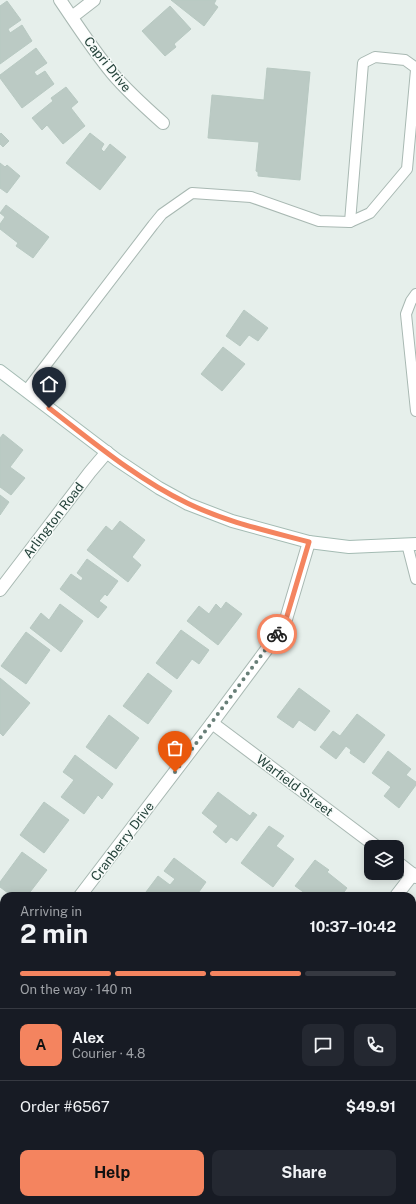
<!DOCTYPE html>
<html lang="en">
<head>
<meta charset="utf-8">
<style>
	body { margin:0; font-family:"Public Sans",sans-serif; background:#242831; color:#f1f3f6; height:100vh; display:flex; flex-direction:column; font-size:15px; white-space:nowrap }
	* { box-sizing:border-box; margin:0 }
	p { font-size:13px; color:#9ea1a6 }
	.icon { flex:none; width:22px; height:22px; fill:none; stroke:currentColor; stroke-width:2; stroke-linecap:round; stroke-linejoin:round }
	.map { position:relative; flex:1; overflow:hidden }
	.drawer { position:absolute; left:0px; top:892px; width:416px; height:312px; display:flex; flex-direction:column; background:#171b24; border-radius:12px 12px 0 0; box-shadow:0 2px 10px #0003 }
	.drawer>* { flex:none }
	.buttons { position:absolute; left:364px; top:840px; display:grid; gap:8px }
	.buttons a { display:grid; place-items:center; width:40px; height:40px; border-radius:8px; background:#171b24; box-shadow:0 2px 10px #0003; font-size:20px }
	.pin { position:absolute; display:grid; place-items:center; width:34px; height:34px; color:#fff; margin:-41px -17px; border-radius:50% 50% 50% 0; rotate:-45deg; box-shadow:0 0 4px #0007 }
	.pin .icon { rotate:45deg }
	.courier { position:absolute; display:grid; place-items:center; width:40px; height:40px; margin:-20px; border:3px solid #f4845f; border-radius:50%; background:#fff; color:#222; box-shadow:0 1px 5px #0007 }
	.overview em { font-style:normal; font-weight:700 }
	.overview div { display:flex; flex-direction:column-reverse }
	.overview { display:flex; align-items:center; justify-content:space-between; height:68px; padding:0 20px }
	h1 { font-size:26px; font-weight:700; line-height:30px }
	.bar { display:grid; grid-template-columns:repeat(4,1fr); gap:6px 4px; align-content:center; height:48px; padding:0 20px }
	.bar i { height:5px; border-radius:3px; background:#363941 }
	.bar .on { background:#f4845f }
	.bar p { grid-column:span 4 }
	.line { display:flex; align-items:center; gap:10px; padding:0 20px; border-top:1px solid #363941 }
	.line div { flex:1 }
	.round { display:grid; place-items:center; flex:none; width:42px; height:42px; border-radius:8px; background:#242831 }
	.button { display:flex; gap:8px; margin-top:auto; padding:8px 20px }
	.button a { flex:1; height:46px; border-radius:8px; background:#f4845f; color:#111; font-size:16px; font-weight:700; line-height:46px; text-align:center }
	.button a+a { background:#242831; color:#f1f3f6 }
	.map>svg:first-child { display:block }
</style>
</head>
<body>
<div class="map">
<svg width="416" height="1204" viewBox="0 0 416 1204">
	<rect width="100%" height="100%" fill="#e6efeb"/>
	<g fill="#bbcac4" stroke="#b8c9c2">
		<path d="M171,0H216L214,4L218,7L204,26Z"/>
		<path d="M7,1L21,20L8,29L10,33L22,25L32,41L0,64V6Z"/>
		<path d="M170,6L191,29L174,44L176,47L165,56L142,31Z"/>
		<path d="M36,48L47,63L34,72L37,76L45,71L54,84L22,108L0,78V75Z"/>
		<path d="M267,68L310,72L300,180L258,176V172L256,171L259,142L208,138L212,95L264,100Z"/>
		<path d="M66,87L78,102L71,108L85,126L63,144L47,125L42,130L32,118L53,101L51,98Z"/>
		<path d="M1,133L9,141L3,147L0,144V134Z"/>
		<path d="M90,133L104,144L101,149L104,152L110,144L126,157L100,190L66,163Z"/>
		<path d="M0,163L5,167L7,165L20,176L7,193L0,188Z"/>
		<path d="M6,205L49,237L33,258L16,246L18,243L0,229V224L5,217L0,213Z"/>
		<path d="M244,310L268,328L258,341L249,335L240,346L226,336Z"/>
		<path d="M223,347L245,364L222,391L201,374Z"/>
		<path d="M3,434L23,450L10,467L25,478L11,495L0,487V438Z"/>
		<path d="M0,495L9,502L0,515Z"/>
		<path d="M120,521L145,540L132,557L141,565L128,582L87,550L106,526L112,531Z"/>
		<path d="M87,559L118,581L107,596L105,594L99,601L107,607L98,618L60,589L71,574L81,581L83,578L77,573Z"/>
		<path d="M226,602L242,614L218,645L187,621L199,606L209,614L216,604L221,609Z"/>
		<path d="M60,604L83,621L61,652L30,628L41,613L49,620Z"/>
		<path d="M181,630L209,650L199,664L192,659L177,679L156,663Z"/>
		<path d="M26,632L50,650L26,684L1,666Z"/>
		<path d="M148,673L172,691L148,724L123,706Z"/>
		<path d="M0,678L30,703L3,736L0,733Z"/>
		<path d="M299,688L330,711L315,731L299,720L293,728L277,717Z"/>
		<path d="M357,714L385,735L364,763L350,753L351,750L346,746L336,759L320,747L333,731L340,736Z"/>
		<path d="M109,715L139,738L116,769L86,747Z"/>
		<path d="M388,751L411,769L406,775L416,782V785L399,808L384,796L391,787L372,773Z"/>
		<path d="M75,755L113,784L102,799L98,795L84,814L61,797L74,780L63,772Z"/>
		<path d="M218,792L250,816L253,812L257,815L237,841L231,837L226,843L213,832L218,826L202,813Z"/>
		<path d="M44,802L69,820L44,853L20,835Z"/>
		<path d="M269,826L284,836L276,846L294,859L273,887L241,863Z"/>
		<path d="M22,852L47,870L27,896H12L0,887V882Z"/>
		<path d="M174,858L206,882L196,896H152L146,892L158,876L170,885L175,879L164,871Z"/>
		<path d="M315,860L329,870L327,872L347,888L341,896H309L295,886Z"/>
		<path d="M416,959V987L412,984V964Z"/>
		<path d="M4,1084V1124L0,1121V1089Z"/>
		<path d="M416,1144V1189L412,1186V1149Z"/>
		<path d="M64,1200H82L87,1204H61Z"/>
		<path d="M250,1200H271L268,1204H255Z"/>
		<path d="M381,1200H399L401,1202L403,1200H409L414,1204H378Z"/>
	</g>
	<g fill="none" stroke-linecap="round" stroke-linejoin="round">
		<g stroke="#a8b8b2" stroke-width="12">
			<g id="lane">
				<path d="M350,222L363,63L375,57L405,60L416,68"/>
				<path d="M416,294L411,301L406,314L416,411"/>
				<path d="M26,391L153,225L162,214L192,193L251,197L319,221L350,222L370,213L407,169L416,70"/>
				<path d="M407,544L416,579"/>
			</g>
		</g>
		<g stroke="#a8b8b2" stroke-width="14">
			<g id="street">
				<path d="M60,0C77,25 93,50 112,73C127,91 145,107 163,123"/>
				<path d="M72,17L94,0"/>
				<path d="M0,590L90,472L107,452"/>
				<path d="M212,723L377,847"/>
				<path d="M397,862L416,877"/>
				<path d="M80,896L212,723L284,626L309,542"/>
				<path d="M396,896L413,874"/>
				<path d="M0,1002L4,997"/>
				<path d="M162,1204L165,1200"/>
			</g>
		</g>
		<g stroke="#a4bbb3" stroke-width="14">
			<path id="secondary" d="M0,371L117,460L159,488L188,504L232,521L309,542L349,547L416,544"/>
		</g>
		<use href="#lane" stroke="#fff" stroke-width="10"/>
		<use href="#street" stroke="#fff" stroke-width="12"/>
		<use href="#secondary" stroke="#fff" stroke-width="12"/>
	</g>
	<g fill="none" stroke-linecap="round" stroke-linejoin="round">
		<path stroke="#687f78" stroke-width="4" stroke-dasharray="0 7.2" d="M175,772L277,634"/>
		<path stroke="#f4845f" stroke-width="5" d="M49,408C93,442 137,479 187,503C226,522 268,531 309,542L284,626L277,634"/>
	</g>
	<g text-anchor="middle" stroke-width="3" stroke-linejoin="round" paint-order="stroke">
		<g font-size="13" fill="#24423a" stroke="#f7fbf9">
			<text transform="translate(108 64) rotate(51)" y="5">Capri Drive</text>
			<text transform="translate(53 520) rotate(-53)" y="5">Arlington Road</text>
			<text transform="translate(295 785) rotate(37)" y="5">Warfield Street</text>
			<text transform="translate(122 841) rotate(-53)" y="5">Cranberry Drive</text>
		</g>
	</g>
</svg>
<div class="buttons">
<a><svg class="icon" aria-label="layers" viewBox="0 0 24 24"><path d="M12 4l9 5-9 5-9-5zM3 14l9 5 9-5"/></svg></a>
</div>
<div class="pin" style="left:175px;top:772px;background:#ea580c"><svg class="icon" aria-label="bag" viewBox="0 0 24 24"><path d="M5 8h14l-1 12H6zM9 8a3 3 0 0 1 6 0"/></svg></div>
<div class="pin" style="left:49px;top:408px;background:#1f2937"><svg class="icon" aria-label="home" viewBox="0 0 24 24"><path d="M3 11l9-7 9 7M6 9v11h12V9"/></svg></div>
<div class="courier" style="left:277px;top:634px"><svg class="icon" aria-label="bike" viewBox="0 0 24 24"><circle cx="6" cy="16" r="4"/><circle cx="18" cy="16" r="4"/><path d="M6 16l4-8h5l3 8M10 8l3 8H6M13 5h3"/></svg></div>
<section class="drawer">
<div class="overview"><div><h1>2 min</h1><p>Arriving in</p></div><em>10:37–10:42</em></div>
<div class="bar"><i class="on"></i><i class="on"></i><i class="on"></i><i></i><p>On the way · 140 m</p></div>
<div class="line" style="height:72px"><b class="round" style="background:#f4845f;color:#111">A</b><div><b>Alex</b><p>Courier · 4.8</p></div><a class="round"><svg class="icon" aria-label="chat" viewBox="0 0 24 24"><path d="M4 5h16v11H9l-5 4z"/></svg></a><a class="round"><svg class="icon" aria-label="phone" viewBox="0 0 24 24"><path d="M5 4h4l2 5-3 2q2 4 5 5l2-3 5 2v4C11 20 4 13 5 4z"/></svg></a></div>
<div class="line" style="height:52px"><div>Order #6567</div><b>$49.91</b></div>
<div class="button"><a>Help</a><a>Share</a></div>
</section>
</div>
</body>
</html>
